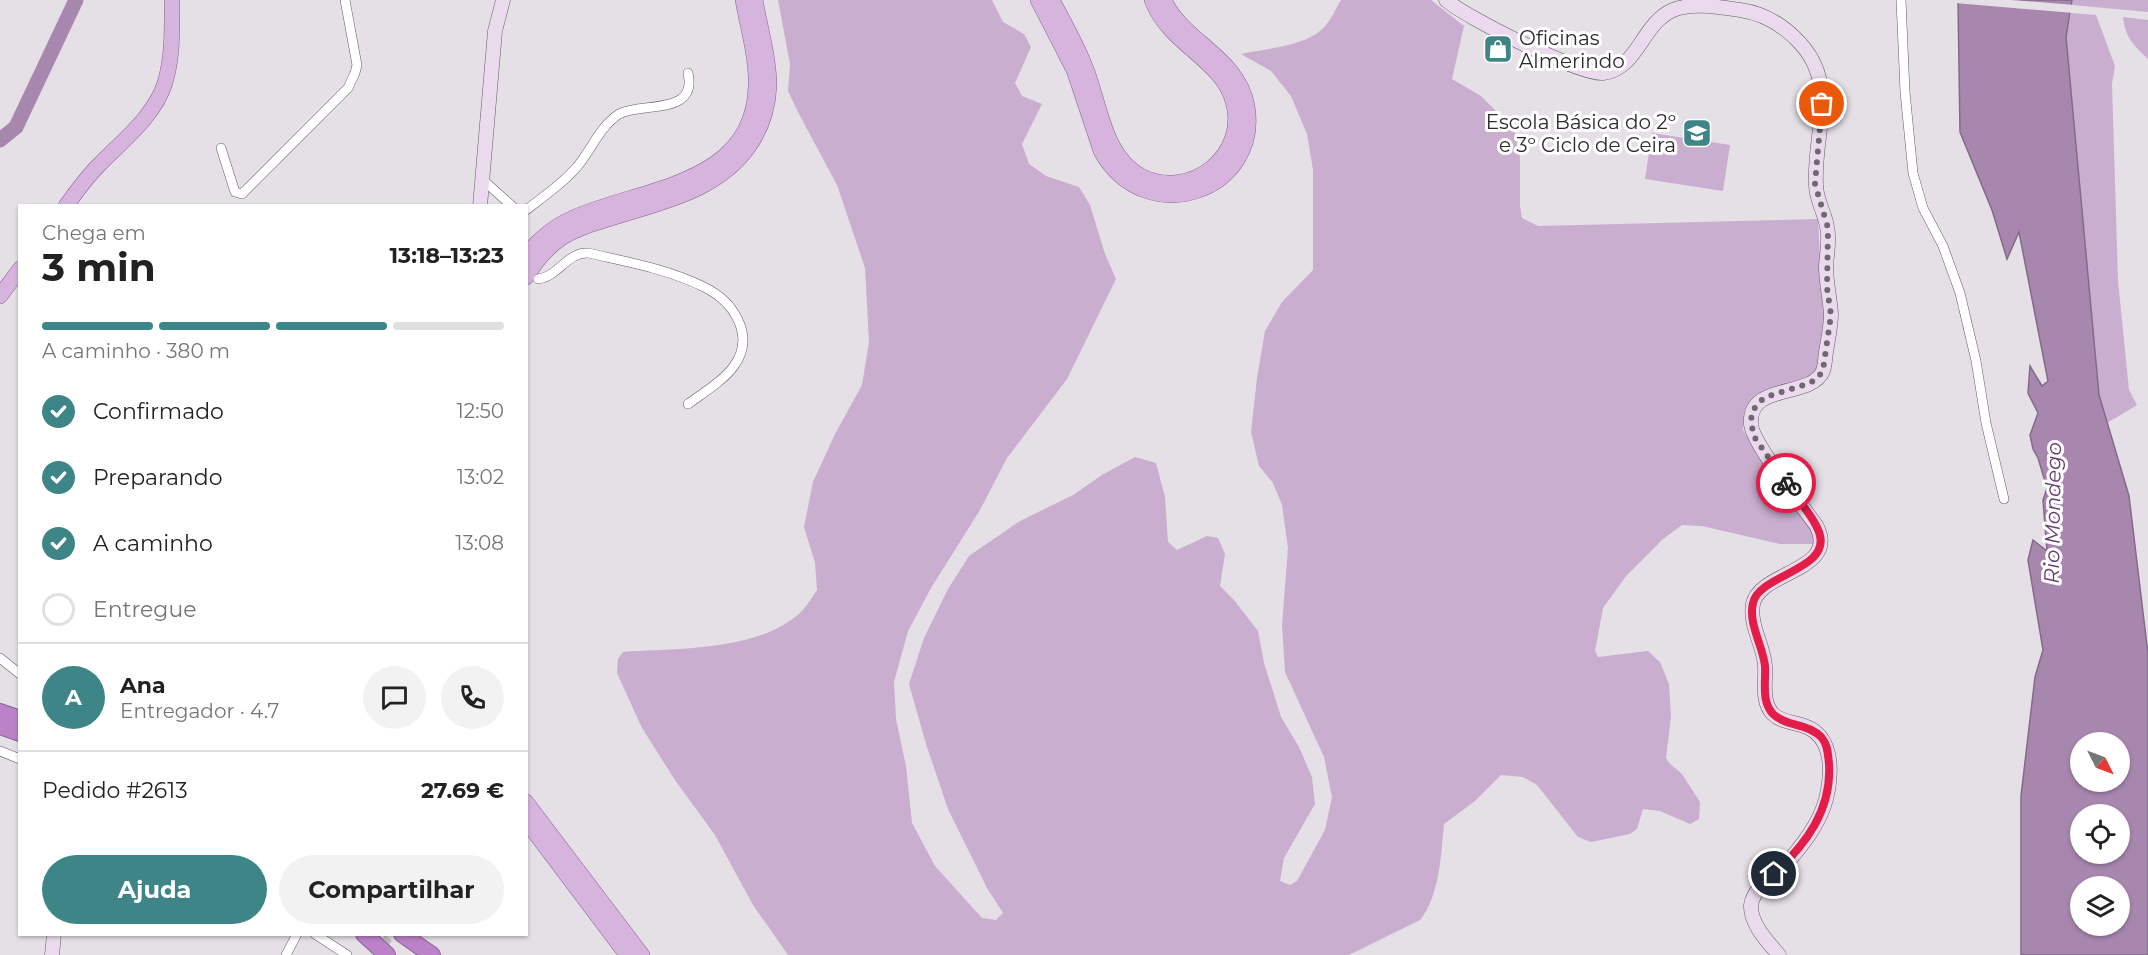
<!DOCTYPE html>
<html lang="pt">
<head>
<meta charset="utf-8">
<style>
	body { margin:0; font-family:Montserrat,sans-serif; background:#f2f2f2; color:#222; height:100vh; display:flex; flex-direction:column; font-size:22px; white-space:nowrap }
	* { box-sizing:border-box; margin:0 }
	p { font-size:20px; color:#767676 }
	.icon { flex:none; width:33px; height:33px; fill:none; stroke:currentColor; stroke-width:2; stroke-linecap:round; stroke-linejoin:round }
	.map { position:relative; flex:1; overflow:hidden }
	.sheet { position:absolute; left:18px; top:204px; width:510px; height:732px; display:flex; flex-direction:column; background:#fff; border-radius:0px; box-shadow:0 2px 4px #0004 }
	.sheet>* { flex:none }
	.needle { width:39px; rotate:132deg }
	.controls { position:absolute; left:2070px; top:732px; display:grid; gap:12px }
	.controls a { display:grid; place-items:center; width:60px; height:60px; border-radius:50%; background:#fff; box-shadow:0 2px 4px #0004; font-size:30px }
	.pin { position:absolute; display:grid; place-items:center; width:51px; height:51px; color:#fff; margin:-26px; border:3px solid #fff; border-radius:50%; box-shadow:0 2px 6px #0007 }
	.courier { position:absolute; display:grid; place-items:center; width:60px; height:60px; margin:-30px; border:4px solid #e11d48; border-radius:50%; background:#fff; color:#222; box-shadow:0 2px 8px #0007 }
	.headline em { font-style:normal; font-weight:700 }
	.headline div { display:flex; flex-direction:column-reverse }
	.headline { display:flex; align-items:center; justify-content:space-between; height:102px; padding:0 24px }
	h1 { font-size:39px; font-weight:700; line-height:45px }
	.bar { display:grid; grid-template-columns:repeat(4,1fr); gap:9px 6px; align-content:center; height:72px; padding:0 24px }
	.bar i { height:8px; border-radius:4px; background:#e0e0e0 }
	.bar .active { background:#3d8586 }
	.bar p { grid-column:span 4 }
	.line { display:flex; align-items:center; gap:15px; padding:0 24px; border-top:2px solid #e0e0e0 }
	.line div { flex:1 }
	.round { display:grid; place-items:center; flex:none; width:63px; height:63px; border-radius:32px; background:#f2f2f2 }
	ol { padding:0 24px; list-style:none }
	li { display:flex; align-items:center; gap:18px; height:66px }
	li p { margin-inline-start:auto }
	li .icon { padding:6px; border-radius:50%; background:#3d8586; color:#fff; stroke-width:4 }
	li:last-child { color:#767676 }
	li i { width:33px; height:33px; border:3px solid #e0e0e0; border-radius:50% }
	.primary-button { display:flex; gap:12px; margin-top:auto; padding:12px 24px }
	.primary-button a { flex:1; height:69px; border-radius:36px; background:#3d8586; color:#fff; font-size:24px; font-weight:700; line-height:69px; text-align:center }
	.primary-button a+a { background:#f2f2f2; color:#222 }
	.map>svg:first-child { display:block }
</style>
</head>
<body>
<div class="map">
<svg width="2148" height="955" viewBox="0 0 2148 955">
	<rect width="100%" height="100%" fill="#e5dfe6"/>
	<g fill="#c9aecf">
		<path d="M778,0H992L1003,22L1024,34L1031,47L1015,83L1022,96L1042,104L1022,144L1029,164L1046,176L1079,187L1090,205L1105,254L1116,279L1067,379L1007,458L980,510L931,588L908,631L894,682L896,719L906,766L912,823L935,866L982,918L996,920L1003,913L987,888L948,809L926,744L909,684L924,638L948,589L969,556L1020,521L1073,495L1102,475L1135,457L1156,463L1165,497L1168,542L1177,550L1207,536L1218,538L1225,554L1220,586L1234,600L1258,631L1264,663L1281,717L1299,747L1312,777L1315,804L1284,858L1280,881L1290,885L1297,881L1325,830L1332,797L1324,757L1285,672L1282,625L1288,548L1282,505L1273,483L1259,466L1251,432L1257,378L1265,331L1282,302L1313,270V170L1307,134L1291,96L1271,71L1241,54C1267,48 1308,47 1326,25C1332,18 1336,8 1341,0H1431L1464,26L1452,79L1481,96L1514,129L1520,157V206L1522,218L1538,226L1818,219L1821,276L1827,314L1817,372L1801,380L1759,393L1745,409L1743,430L1755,450L1812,526L1817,544H1780L1702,526L1682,525L1663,539L1626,576L1603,608L1595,651L1598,657L1648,651L1660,662L1669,684L1671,717L1666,758L1670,764L1682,774L1700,802L1699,819L1690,824L1660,811L1643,809L1637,829L1630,834L1591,842L1578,837L1537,785L1523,777L1501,775L1475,801L1444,824C1441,854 1440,895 1420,920L1349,955H788L753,905L715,835L675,780L642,728L617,673L618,659L623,652C678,648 758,652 801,612C807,606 812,597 817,590L815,563L804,527L813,482L835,434L862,385L869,342L865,268L837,185L799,114L788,91L790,64Z"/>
		<path d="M2072,0H2148V12L2072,5Z"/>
		<path d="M2071,13L2096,15L2115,66L2112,84L2118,281L2129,390L2137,405L2107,423L2099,395L2066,37Z"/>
		<path d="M2123,17L2148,20V59C2134,46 2125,37 2123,17Z"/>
		<path d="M1652,133L1730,145L1723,191L1645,179Z"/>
	</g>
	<path fill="#a887af" stroke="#836b88" stroke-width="1.5" fill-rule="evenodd" d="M1958,0H2072L2066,37L2099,395L2129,496L2148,654V955H2021V796L2035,677L2043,650L2028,560L2033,540L2047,551L2043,500L2047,488L2038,458L2033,449L2030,435L2038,413L2028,393L2030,366L2042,386L2048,381L2019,232L2007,259L1992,210L1960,132ZM2080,742H2120V782H2080ZM2080,814H2120V854H2080ZM2080,886H2120V926H2080Z"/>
	<path fill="#e5dfe6" d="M1955,0H2012L2075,5L2074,13L1955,3Z"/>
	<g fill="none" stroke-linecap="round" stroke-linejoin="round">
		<path stroke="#a887af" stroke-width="15" d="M0,140L16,127L76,0"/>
		<path stroke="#c0bbc1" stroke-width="9" stroke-dasharray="9 4.5" stroke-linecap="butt" d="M374,955L392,934"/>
		<g stroke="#645e65" stroke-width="10">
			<g id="street">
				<path d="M1901,0L1905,92L1913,173L1923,208L1943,246L1960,293L1976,361L1986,423L2004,499"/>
				<path d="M221,148L235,192L242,194L348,88L355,73L357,65L345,0"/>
				<path d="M482,179L512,206"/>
				<path d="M526,210C543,197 562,184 576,168C591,151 599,127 619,114C641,102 698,116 688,73"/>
				<path d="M538,279C558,277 567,252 588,253C627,262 668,269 704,287C733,301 756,335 734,366C723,381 703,393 688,404"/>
				<path d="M0,658L20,674"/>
				<path d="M0,751L20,759"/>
				<path d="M315,934L347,955"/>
				<path d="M286,955L297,934"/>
			</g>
		</g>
		<g stroke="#645e65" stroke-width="15">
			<g id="secondary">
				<path d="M1446,0C1465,17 1580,75 1603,73C1638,69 1642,23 1673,10C1693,2 1719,7 1740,10C1761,13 1780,23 1795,38C1841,81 1813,132 1816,185C1816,200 1825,213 1827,227C1830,239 1827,253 1826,266C1826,282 1830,298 1831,314C1831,326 1828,340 1826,352C1825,358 1825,366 1823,371C1811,399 1748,382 1751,424C1751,441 1803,507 1816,525C1841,571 1759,571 1753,604C1749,625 1764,646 1765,666C1766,682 1761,702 1773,714C1782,723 1796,722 1807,727C1831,737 1832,767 1828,790C1824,816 1808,838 1792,857C1780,872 1754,885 1751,905C1750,924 1768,942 1779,955"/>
				<path d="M480,206L495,31L503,0"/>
				<path d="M52,955L54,934"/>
			</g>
		</g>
		<g stroke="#896392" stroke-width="16">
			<g id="primary">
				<path d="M1038,0L1074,70L1101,151C1146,232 1262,191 1247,106C1238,56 1184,43 1164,0"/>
				<path d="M1052,0C1064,22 1077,45 1086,69C1100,104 1104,157 1141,176C1190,201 1249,155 1233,101C1221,59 1169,45 1152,0"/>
				<path d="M66,206C76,192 86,178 98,166C122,141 154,117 165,83C173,56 172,28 172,0"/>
				<path d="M526,254C540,239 554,226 573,218C641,187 754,186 756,86C757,58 748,28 743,0"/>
				<path d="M526,277C536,261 547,247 563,237C576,229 591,224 605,220C656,203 717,193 749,146C761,129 768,107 769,86C769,58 760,28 755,0"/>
				<path d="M0,296L20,269"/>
				<path d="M526,802L642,955"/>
				<path d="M526,821L627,955"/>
			</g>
		</g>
		<g stroke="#896392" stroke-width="18">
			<g id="highway">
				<path d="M0,712L20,719"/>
				<path d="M0,726L20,733"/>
				<path d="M364,934L387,955"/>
				<path d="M402,934L432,955"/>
			</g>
		</g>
		<use href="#street" stroke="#fff" stroke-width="9"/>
		<use href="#secondary" stroke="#ebdaee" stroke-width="14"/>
		<use href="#primary" stroke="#d6b4de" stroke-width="15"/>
		<use href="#highway" stroke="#bb82c8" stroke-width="16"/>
	</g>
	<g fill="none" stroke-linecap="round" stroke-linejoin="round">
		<path stroke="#6d696e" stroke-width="6" stroke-dasharray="0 10.8" d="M1786,483L1753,435L1751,414L1758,403L1766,397L1810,383L1818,378L1823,370L1831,315L1827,288L1828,228L1815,184L1822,104"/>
		<path stroke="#e11d48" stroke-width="8" d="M1774,874C1806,844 1832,810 1829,764C1828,755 1828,745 1822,738C1809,723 1786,727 1773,714C1761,701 1766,682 1765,666C1763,646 1748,624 1753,603C1759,574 1833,570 1819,532C1813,515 1796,498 1786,483"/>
	</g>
	<defs>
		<g id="shop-square" transform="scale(1.5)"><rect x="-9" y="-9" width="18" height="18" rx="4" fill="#3d8586" stroke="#fff"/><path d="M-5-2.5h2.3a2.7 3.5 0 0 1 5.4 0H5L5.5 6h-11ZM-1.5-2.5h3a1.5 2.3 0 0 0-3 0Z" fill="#fff"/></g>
		<g id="school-square" transform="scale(1.5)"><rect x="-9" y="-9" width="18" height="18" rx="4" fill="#3d8586" stroke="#fff"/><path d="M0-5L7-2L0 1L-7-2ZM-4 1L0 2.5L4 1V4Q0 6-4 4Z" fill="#fff"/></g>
	</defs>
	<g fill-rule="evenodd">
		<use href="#shop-square" x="1498" y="49"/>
		<use href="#school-square" x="1697" y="133"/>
	</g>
	<g text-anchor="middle" stroke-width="6" stroke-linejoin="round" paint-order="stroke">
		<g font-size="20" fill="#2c2a2d" stroke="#fff" text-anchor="start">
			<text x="1519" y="45">Oficinas<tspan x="1519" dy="23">Almerindo</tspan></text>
			<text x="1676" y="129" text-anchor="end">Escola Básica do 2º<tspan x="1676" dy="23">e 3º Ciclo de Ceira</tspan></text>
		</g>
		<g font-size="21" font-style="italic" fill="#683b71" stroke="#fff">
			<text transform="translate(2053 513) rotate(-89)" y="7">Rio Mondego</text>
		</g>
	</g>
</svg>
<div class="controls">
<a><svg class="needle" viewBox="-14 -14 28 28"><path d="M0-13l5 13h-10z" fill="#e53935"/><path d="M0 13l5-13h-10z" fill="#767676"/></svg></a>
<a><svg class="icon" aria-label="locate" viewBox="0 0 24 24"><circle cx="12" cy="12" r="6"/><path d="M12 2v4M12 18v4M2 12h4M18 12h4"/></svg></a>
<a><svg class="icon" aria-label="layers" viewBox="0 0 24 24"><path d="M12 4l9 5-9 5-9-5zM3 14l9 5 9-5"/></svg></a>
</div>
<div class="pin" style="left:1822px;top:104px;background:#ea580c"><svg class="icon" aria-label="bag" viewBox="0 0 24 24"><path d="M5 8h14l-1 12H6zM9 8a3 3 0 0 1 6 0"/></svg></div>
<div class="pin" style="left:1774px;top:874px;background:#1f2937"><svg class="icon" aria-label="home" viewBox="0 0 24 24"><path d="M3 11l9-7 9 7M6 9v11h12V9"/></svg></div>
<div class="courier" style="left:1786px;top:483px"><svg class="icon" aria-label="bike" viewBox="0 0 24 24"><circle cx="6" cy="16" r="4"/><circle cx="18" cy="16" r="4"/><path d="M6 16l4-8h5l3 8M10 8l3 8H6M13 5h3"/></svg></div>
<section class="sheet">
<div class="headline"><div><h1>3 min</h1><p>Chega em</p></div><em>13:18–13:23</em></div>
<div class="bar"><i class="active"></i><i class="active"></i><i class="active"></i><i></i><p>A caminho · 380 m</p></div>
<ol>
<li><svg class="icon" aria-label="check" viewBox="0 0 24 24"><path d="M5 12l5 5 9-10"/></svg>Confirmado<p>12:50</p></li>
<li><svg class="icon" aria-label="check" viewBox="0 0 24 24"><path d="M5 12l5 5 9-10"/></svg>Preparando<p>13:02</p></li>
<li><svg class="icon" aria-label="check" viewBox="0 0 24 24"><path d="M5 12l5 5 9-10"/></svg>A caminho<p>13:08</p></li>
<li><i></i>Entregue</li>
</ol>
<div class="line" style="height:108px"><b class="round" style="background:#3d8586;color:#fff">A</b><div><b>Ana</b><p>Entregador · 4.7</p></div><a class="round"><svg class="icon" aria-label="chat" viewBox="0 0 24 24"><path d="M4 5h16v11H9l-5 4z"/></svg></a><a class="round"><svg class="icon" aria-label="phone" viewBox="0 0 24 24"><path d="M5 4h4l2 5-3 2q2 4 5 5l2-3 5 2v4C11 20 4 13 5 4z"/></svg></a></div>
<div class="line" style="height:78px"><div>Pedido #2613</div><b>27.69 €</b></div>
<div class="primary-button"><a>Ajuda</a><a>Compartilhar</a></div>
</section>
</div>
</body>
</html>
